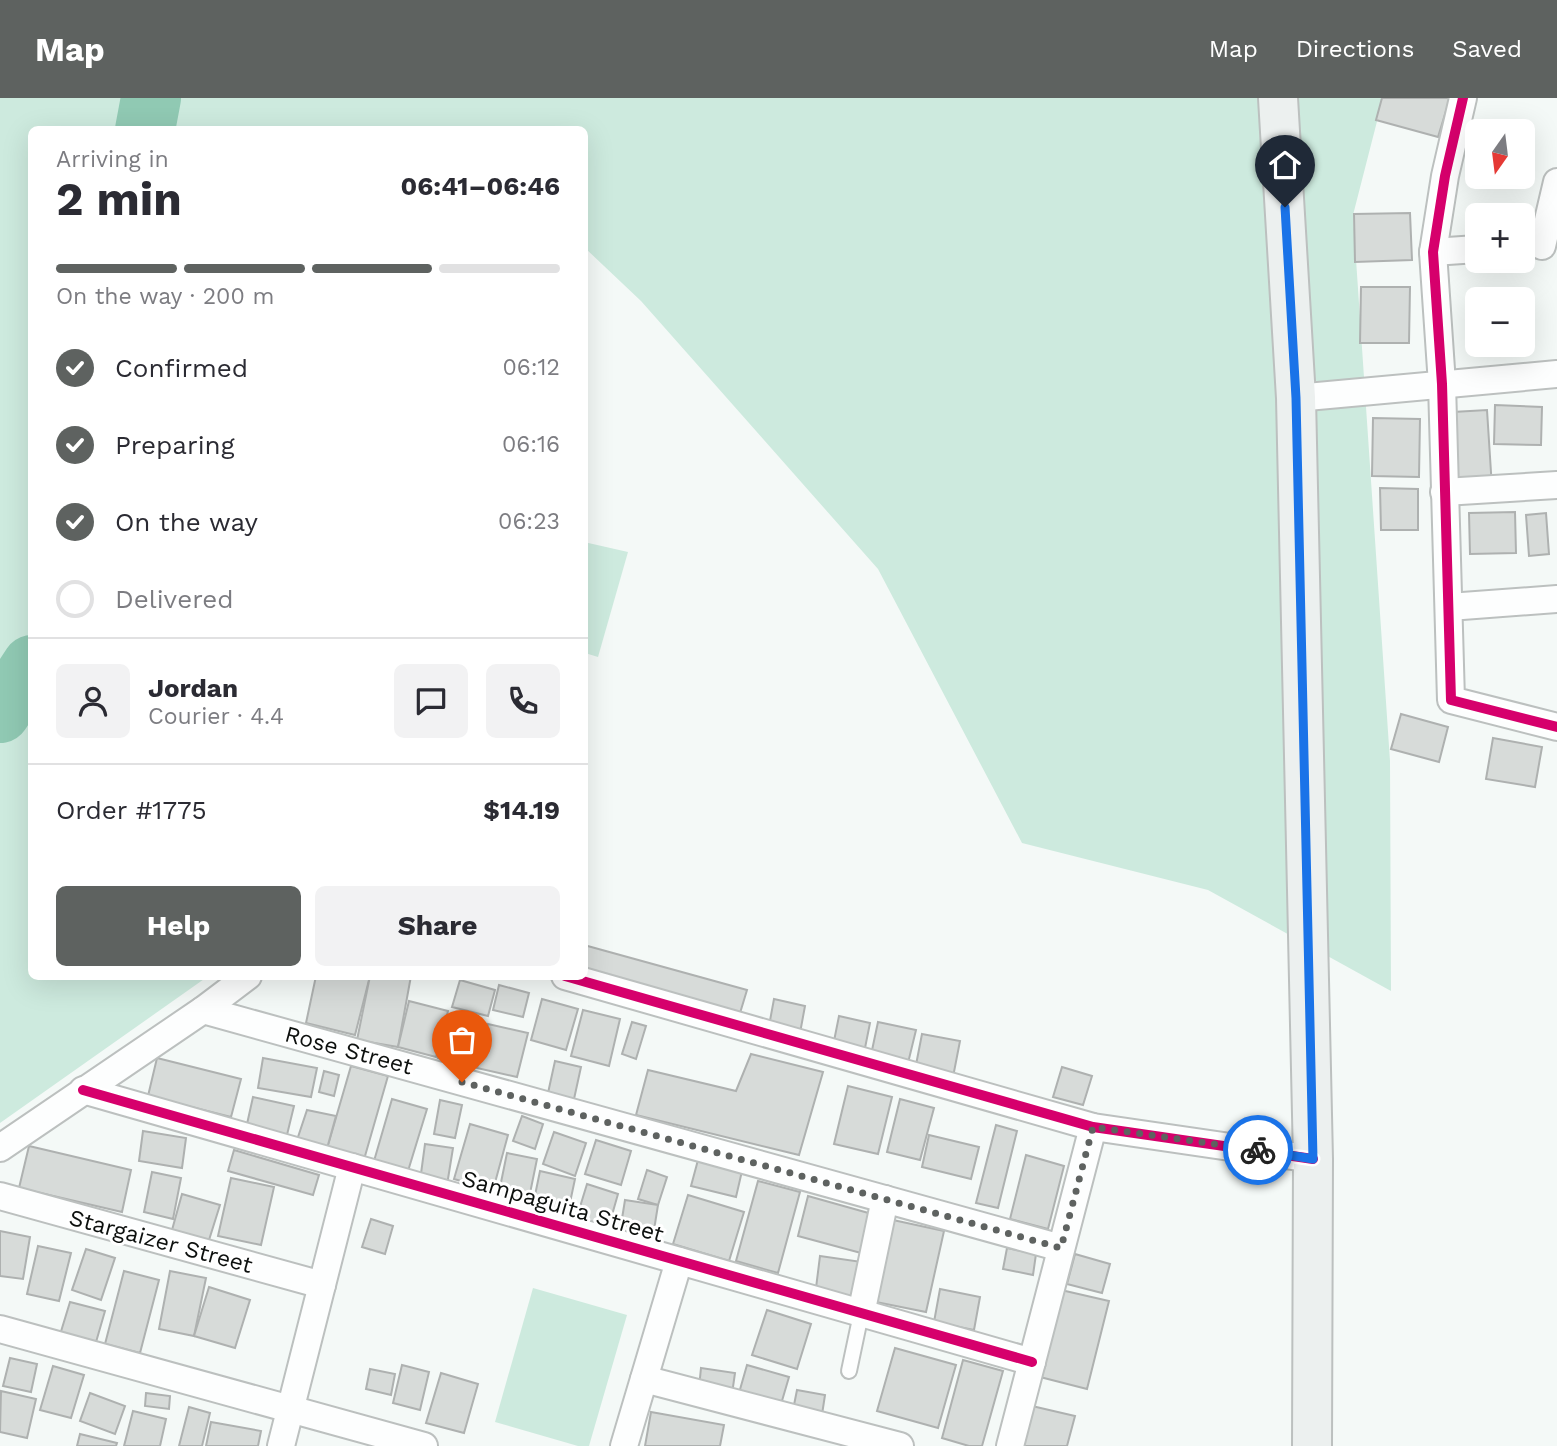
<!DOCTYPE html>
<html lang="en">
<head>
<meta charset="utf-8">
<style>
	body { margin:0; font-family:"Work Sans",sans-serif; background:#f2f2f3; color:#2b2b33; height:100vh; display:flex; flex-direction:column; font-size:26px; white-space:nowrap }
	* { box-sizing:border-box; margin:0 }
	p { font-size:23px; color:#7c7c81 }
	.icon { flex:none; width:38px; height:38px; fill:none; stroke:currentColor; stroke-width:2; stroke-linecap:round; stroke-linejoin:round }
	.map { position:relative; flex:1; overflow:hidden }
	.side { position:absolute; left:28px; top:28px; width:560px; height:854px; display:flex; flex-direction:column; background:#fff; border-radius:10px; box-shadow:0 7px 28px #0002 }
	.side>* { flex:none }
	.needle { width:46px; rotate:194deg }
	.buttons { position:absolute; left:1465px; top:21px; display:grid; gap:14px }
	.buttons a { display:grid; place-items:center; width:70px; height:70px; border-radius:10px; background:#fff; box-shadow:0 7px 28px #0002; font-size:35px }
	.pin { position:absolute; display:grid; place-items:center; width:60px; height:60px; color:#fff; margin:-72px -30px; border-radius:50% 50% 50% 0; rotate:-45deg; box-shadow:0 0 7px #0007 }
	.pin .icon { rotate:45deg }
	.courier { position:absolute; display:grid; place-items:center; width:70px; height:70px; margin:-35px; border:5px solid #1a73e8; border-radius:50%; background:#fff; color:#222; box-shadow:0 2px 9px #0007 }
	.summary em { font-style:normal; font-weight:700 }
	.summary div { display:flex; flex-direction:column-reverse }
	.summary { display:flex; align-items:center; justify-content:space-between; height:119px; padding:0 28px }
	h1 { font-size:46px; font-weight:700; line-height:52px }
	.bar { display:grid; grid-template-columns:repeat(4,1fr); gap:10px 7px; align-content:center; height:84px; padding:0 28px }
	.bar i { height:9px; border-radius:5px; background:#e1e1e2 }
	.bar .selected { background:#5e6260 }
	.bar p { grid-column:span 4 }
	.line { display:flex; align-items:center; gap:18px; padding:0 28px; border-top:2px solid #e1e1e2 }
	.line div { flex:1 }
	.round { display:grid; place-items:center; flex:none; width:74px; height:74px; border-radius:10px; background:#f2f2f3 }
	ol { padding:0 28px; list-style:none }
	li { display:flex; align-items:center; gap:21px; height:77px }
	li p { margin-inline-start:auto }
	li .icon { padding:7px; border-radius:50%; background:#5e6260; color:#fff; stroke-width:4 }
	li:last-child { color:#7c7c81 }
	li i { width:38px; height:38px; border:4px solid #e1e1e2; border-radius:50% }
	.button { display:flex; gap:14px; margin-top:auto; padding:14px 28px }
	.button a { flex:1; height:80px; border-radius:10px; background:#5e6260; color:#fff; font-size:28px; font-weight:700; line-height:80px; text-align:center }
	.button a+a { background:#f2f2f3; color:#2b2b33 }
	header { display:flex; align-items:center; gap:42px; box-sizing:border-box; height:98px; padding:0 35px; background:#5e6260; color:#fff }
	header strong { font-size:33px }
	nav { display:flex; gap:38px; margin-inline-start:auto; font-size:24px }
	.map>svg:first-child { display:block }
</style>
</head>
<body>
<header>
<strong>Map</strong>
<nav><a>Map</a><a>Directions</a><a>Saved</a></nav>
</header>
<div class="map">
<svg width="1557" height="1348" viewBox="0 0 1557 1348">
	<rect width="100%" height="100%" fill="#f4f9f7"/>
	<g fill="#cdeade">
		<path d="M0,0H1383L1353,117L1390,663L1391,893L1208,792L1022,745L878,471L641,203L585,150L584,32H32V878L207,879L0,1025Z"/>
		<path d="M584,444L628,454L598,559L585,555Z"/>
		<path d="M533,1190L627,1217L589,1348H578L495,1324Z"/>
	</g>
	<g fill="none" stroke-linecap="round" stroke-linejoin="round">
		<g stroke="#90c9b3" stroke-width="60">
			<path d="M145,32L151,0"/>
			<path d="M0,615L32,567"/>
		</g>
	</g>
	<g fill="#d7dbd9" stroke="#aeb1b0" stroke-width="2">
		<path d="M1382,0H1450L1438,39L1376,22Z"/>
		<path d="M1410,115L1412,162L1355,164L1354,116Z"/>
		<path d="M1361,189H1410L1409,245H1360Z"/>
		<path d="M1495,307L1542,309L1541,347L1494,346Z"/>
		<path d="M1487,312L1492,390L1459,392L1453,314Z"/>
		<path d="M1373,320L1420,321L1419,379L1372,378Z"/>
		<path d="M1380,390L1418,391V432H1381Z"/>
		<path d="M1515,414L1516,455L1470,456L1469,415Z"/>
		<path d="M1546,415L1549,456L1529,458L1526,417Z"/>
		<path d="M1401,616L1448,629L1439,664L1391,651Z"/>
		<path d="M1493,640L1542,649L1535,689L1486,681Z"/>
		<path d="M584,847L747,892L737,925L584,878Z"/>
		<path d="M316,878H370L355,937L306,925Z"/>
		<path d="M370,878H411L398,949L357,942Z"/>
		<path d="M460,882L495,892L488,918L452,909Z"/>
		<path d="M499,887L529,895L523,919L493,912Z"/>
		<path d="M542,901L578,911L566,952L531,942Z"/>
		<path d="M774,901L805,908L800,935L769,928Z"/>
		<path d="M409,903L448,913L436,959L398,949Z"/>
		<path d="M583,912L620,921L609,968L571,958Z"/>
		<path d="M452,917L482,927L468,970L438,960Z"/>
		<path d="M839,918L870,925L865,950L834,943Z"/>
		<path d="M632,924L646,928L636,961L622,956Z"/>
		<path d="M878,924L916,932L908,965L871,957Z"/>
		<path d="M488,926L528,935L517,979L477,970Z"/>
		<path d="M922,936L960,943L953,979L915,972Z"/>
		<path d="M751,956L823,974L799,1057L636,1017L648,972L736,993Z"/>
		<path d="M157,960L241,981L231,1019L148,998Z"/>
		<path d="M263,960L317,970L311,999L258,990Z"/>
		<path d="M555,963L581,969L574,1001L548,995Z"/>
		<path d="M351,968L388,978L363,1065L326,1054Z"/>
		<path d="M1062,969L1092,978L1083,1007L1053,999Z"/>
		<path d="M324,973L339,977L334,998L319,994Z"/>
		<path d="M848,988L892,999L878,1056L834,1046Z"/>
		<path d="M253,999L294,1008L285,1045L245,1035Z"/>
		<path d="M392,1001L427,1011L408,1073L374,1063Z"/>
		<path d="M900,1001L934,1010L920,1062L887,1054Z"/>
		<path d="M440,1002L462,1007L455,1040L434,1036Z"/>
		<path d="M307,1012L336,1018L326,1054L296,1045Z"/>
		<path d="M522,1018L543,1026L535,1051L513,1043Z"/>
		<path d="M470,1026L508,1037L493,1092L454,1081Z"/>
		<path d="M996,1027L1017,1033L998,1110L976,1105Z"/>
		<path d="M143,1033L186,1040L182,1070L139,1063Z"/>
		<path d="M554,1034L586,1045L575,1078L543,1066Z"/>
		<path d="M929,1037L979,1049L971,1081L922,1069Z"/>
		<path d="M596,1042L631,1053L621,1087L585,1076Z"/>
		<path d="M425,1046L453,1050L447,1087L420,1083Z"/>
		<path d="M29,1048L131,1072L122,1114L19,1090Z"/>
		<path d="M234,1052L319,1077L313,1097L228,1073Z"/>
		<path d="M507,1055L537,1061L527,1110L497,1104Z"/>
		<path d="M1026,1057L1064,1068L1048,1131L1010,1121Z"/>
		<path d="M698,1062L742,1073L736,1099L691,1088Z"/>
		<path d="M647,1072L667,1079L658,1107L638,1101Z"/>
		<path d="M540,1073L575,1081L568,1114L533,1107Z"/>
		<path d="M152,1074L181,1080L173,1121L144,1114Z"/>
		<path d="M231,1080L274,1089L261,1147L218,1138Z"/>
		<path d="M758,1083L800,1094L778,1175L736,1163Z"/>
		<path d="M587,1086L618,1096L608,1131L576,1122Z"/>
		<path d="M182,1096L220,1107L209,1142L172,1132Z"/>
		<path d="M688,1097L744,1114L729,1163L673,1146Z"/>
		<path d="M808,1098L872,1116L861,1155L798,1138Z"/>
		<path d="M625,1102L658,1107L654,1132L621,1127Z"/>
		<path d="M371,1121L393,1128L385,1156L362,1149Z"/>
		<path d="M893,1122L944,1133L926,1214L876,1204Z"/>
		<path d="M0,1133L30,1139L23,1181L0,1178Z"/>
		<path d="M38,1148L71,1155L59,1203L27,1196Z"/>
		<path d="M1007,1150L1036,1156L1033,1177L1003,1171Z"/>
		<path d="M86,1151L115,1160L101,1202L72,1192Z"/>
		<path d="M1075,1156L1110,1166L1102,1195L1067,1186Z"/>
		<path d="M820,1158L862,1164L857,1203L815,1198Z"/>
		<path d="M124,1173L159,1182L140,1255L105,1246Z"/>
		<path d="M170,1173L206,1180L194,1238L159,1231Z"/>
		<path d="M209,1189L250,1202L235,1250L194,1238Z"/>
		<path d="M940,1191L980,1199L974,1232L934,1224Z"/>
		<path d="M1061,1192L1109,1203L1087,1291L1040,1279Z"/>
		<path d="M70,1204L105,1213L94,1251L59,1240Z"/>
		<path d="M767,1212L811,1226L797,1271L752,1257Z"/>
		<path d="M895,1250L956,1267L938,1330L877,1313Z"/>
		<path d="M10,1260L37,1266L31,1294L3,1288Z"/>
		<path d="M963,1262L1003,1273L982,1348H969L942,1340Z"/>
		<path d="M402,1267L429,1274L420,1312L393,1305Z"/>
		<path d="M747,1267L789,1279L779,1313L737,1302Z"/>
		<path d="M53,1268L84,1277L71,1320L40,1312Z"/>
		<path d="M701,1270L735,1275L732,1296L699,1290Z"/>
		<path d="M370,1271L395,1276L391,1297L366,1291Z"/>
		<path d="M441,1275L478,1286L464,1335L426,1325Z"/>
		<path d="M797,1292L825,1297L821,1323L792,1317Z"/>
		<path d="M1,1293L36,1301L27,1340L0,1334Z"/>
		<path d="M90,1295L125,1308L115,1336L80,1323Z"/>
		<path d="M146,1295L170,1298L169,1311L145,1308Z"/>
		<path d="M1032,1308L1075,1318L1067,1348H1022Z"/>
		<path d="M189,1309L210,1315L202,1348H179Z"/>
		<path d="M133,1313L166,1321L160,1348H124Z"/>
		<path d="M651,1314L724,1327L720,1348H645Z"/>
		<path d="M211,1324L261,1333L258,1348H206Z"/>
		<path d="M80,1336L117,1345L116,1348H77Z"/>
	</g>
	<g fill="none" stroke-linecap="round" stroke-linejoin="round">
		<g stroke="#bcc0bf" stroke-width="18">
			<path id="lane" d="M849,1273L861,1216"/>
		</g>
		<g stroke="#bcc0bf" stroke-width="30">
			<g id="street">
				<path d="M1463,0L1445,78L1433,154L1442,286L1451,602L1557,629"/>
				<path d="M1542,148L1557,84"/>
				<path d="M1433,154L1477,151"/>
				<path d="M1296,300L1557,276"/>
				<path d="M1444,394L1557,387"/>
				<path d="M1449,509L1557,501"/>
				<path d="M565,878L1093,1029L1313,1061"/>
				<path d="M203,912L1061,1150"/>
				<path d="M83,992L1032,1264"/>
				<path d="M0,1050L203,912L248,878"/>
				<path d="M0,1098L322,1187"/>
				<path d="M861,1216L885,1101"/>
				<path d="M0,1231L424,1348"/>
				<path d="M644,1281L900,1348"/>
				<path d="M281,1348L352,1069"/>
				<path d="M624,1348L679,1163"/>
				<path d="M1010,1348L1093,1029"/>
			</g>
		</g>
		<g stroke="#bcc0bf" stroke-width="42">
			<path id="secondary" d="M1278,0L1296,300L1313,1061L1312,1348"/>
		</g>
		<use href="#lane" stroke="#fdfefe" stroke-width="14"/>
		<use href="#street" stroke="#fdfefe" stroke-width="26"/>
		<use href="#secondary" stroke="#ecf0ef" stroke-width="38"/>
		<g stroke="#fff" stroke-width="15">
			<g id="cycleway">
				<path d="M1463,0L1445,78L1433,154L1442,286L1451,602L1557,629"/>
				<path d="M565,878L1093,1029L1313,1061"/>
				<path d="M83,992L1032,1264"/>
			</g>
		</g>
		<use href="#cycleway" stroke="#d6006c" stroke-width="10"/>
	</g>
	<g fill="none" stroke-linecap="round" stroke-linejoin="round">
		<path stroke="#5e6260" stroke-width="7" stroke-dasharray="0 12.6" d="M462,984L1061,1150L1093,1029L1258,1052"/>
		<path stroke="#1a73e8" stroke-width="9" d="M1258,1052L1313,1061L1296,300L1285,109"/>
	</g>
	<g text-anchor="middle" stroke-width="6" stroke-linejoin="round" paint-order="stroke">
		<g font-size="23" fill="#0d100e" stroke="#fff">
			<text transform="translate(349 952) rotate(15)" y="8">Rose Street</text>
			<text transform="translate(563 1108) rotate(16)" y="8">Sampaguita Street</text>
			<text transform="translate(161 1143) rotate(15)" y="8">Stargaizer Street</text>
		</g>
	</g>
</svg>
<div class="buttons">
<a><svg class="needle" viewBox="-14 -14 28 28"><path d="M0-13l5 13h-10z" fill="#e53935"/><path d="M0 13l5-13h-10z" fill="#7c7c81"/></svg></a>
<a>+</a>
<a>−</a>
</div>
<div class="pin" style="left:462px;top:984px;background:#ea580c"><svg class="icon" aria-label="bag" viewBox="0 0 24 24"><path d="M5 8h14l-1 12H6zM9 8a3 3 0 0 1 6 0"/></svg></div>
<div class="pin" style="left:1285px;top:109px;background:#1f2937"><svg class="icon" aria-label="home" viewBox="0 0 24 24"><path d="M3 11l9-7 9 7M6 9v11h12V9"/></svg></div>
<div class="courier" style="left:1258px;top:1052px"><svg class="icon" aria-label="bike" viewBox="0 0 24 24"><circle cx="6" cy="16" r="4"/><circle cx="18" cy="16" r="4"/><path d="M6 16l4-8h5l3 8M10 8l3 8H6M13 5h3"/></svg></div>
<section class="side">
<div class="summary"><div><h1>2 min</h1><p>Arriving in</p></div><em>06:41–06:46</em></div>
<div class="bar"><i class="selected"></i><i class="selected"></i><i class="selected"></i><i></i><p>On the way · 200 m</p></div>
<ol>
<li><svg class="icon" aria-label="check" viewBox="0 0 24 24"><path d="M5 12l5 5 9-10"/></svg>Confirmed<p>06:12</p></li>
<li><svg class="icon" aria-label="check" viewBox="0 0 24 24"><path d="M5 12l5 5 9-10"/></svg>Preparing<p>06:16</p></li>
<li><svg class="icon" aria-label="check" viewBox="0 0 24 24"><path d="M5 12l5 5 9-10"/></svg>On the way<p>06:23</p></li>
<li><i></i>Delivered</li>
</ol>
<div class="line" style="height:126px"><a class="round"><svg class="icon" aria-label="person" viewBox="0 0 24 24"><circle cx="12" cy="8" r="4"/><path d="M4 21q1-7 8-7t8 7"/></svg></a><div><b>Jordan</b><p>Courier · 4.4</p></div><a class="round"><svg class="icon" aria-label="chat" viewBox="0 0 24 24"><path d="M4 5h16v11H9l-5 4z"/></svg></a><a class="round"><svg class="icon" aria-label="phone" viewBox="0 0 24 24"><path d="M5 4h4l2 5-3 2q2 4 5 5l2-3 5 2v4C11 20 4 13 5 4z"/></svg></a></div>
<div class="line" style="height:91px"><div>Order #1775</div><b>$14.19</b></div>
<div class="button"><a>Help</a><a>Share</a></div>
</section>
</div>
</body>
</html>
